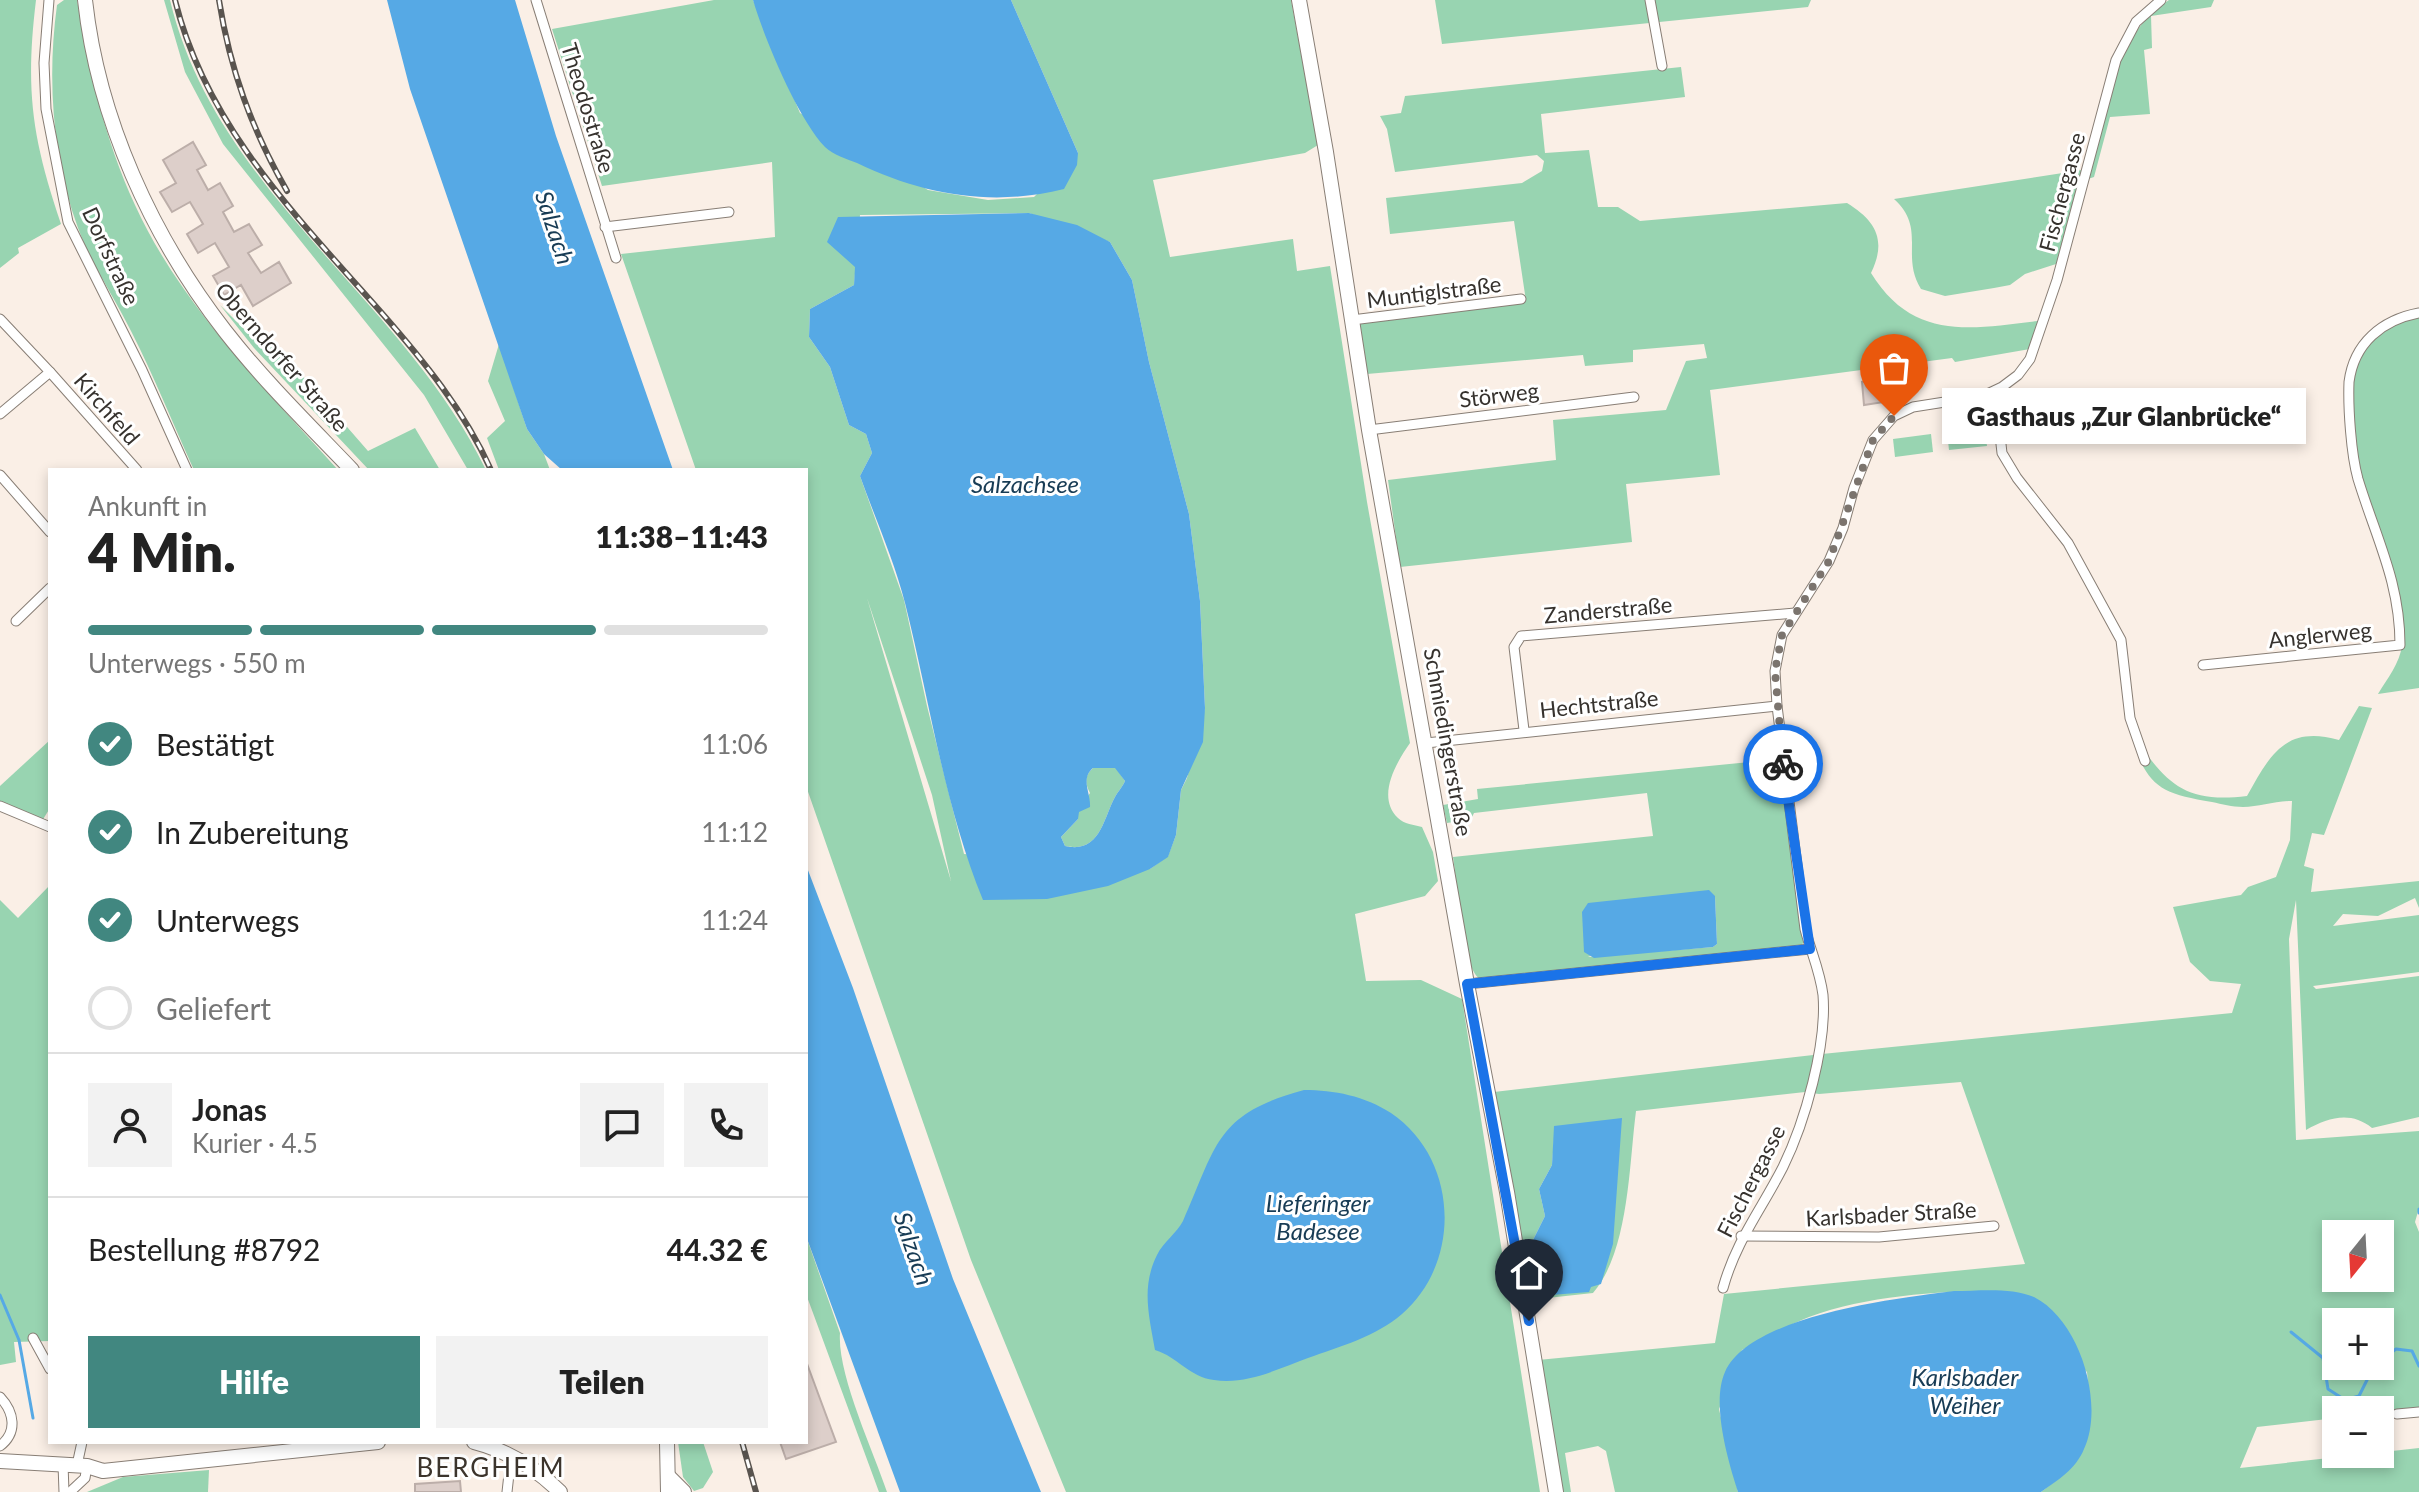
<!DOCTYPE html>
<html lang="de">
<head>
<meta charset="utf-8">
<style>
	body { margin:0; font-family:Lato,sans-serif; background:#f2f2f2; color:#222; height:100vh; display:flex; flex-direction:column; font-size:30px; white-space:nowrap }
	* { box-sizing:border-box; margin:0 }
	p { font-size:26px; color:#767676 }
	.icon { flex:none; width:44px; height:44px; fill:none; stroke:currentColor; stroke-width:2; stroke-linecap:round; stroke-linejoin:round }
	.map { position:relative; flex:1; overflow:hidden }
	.details { position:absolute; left:48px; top:468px; width:760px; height:976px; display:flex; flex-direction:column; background:#fff; border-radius:0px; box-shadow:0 4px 12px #0003 }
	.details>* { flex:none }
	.needle { width:52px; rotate:198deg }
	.tools { position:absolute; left:2322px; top:1220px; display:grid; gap:16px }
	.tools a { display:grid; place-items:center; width:72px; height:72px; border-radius:0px; background:#fff; box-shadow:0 4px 12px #0003; font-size:40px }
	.pin { position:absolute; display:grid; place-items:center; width:68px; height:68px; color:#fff; margin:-82px -34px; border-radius:50% 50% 50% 0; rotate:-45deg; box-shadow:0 0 8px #0007 }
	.pin .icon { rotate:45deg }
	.courier { position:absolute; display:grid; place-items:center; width:80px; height:80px; margin:-40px; border:6px solid #1a73e8; border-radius:50%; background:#fff; color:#222; box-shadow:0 2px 10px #0007 }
	.bubble { position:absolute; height:56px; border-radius:0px; background:#fff; box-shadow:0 4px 12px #0003; font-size:26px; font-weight:800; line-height:56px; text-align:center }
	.summary em { font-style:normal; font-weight:800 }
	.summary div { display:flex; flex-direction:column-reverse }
	.summary { display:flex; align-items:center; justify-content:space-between; height:136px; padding:0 40px }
	h1 { font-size:52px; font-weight:800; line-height:60px }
	.bar { display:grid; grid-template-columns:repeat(4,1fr); gap:12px 8px; align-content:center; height:96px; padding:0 40px }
	.bar i { height:10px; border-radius:6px; background:#e0e0e0 }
	.bar .active { background:#418780 }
	.bar p { grid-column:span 4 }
	.line { display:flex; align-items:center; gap:20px; padding:0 40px; border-top:2px solid #e0e0e0 }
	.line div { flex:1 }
	.round { display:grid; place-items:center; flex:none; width:84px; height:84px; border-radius:0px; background:#f2f2f2 }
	ol { padding:0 40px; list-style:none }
	li { display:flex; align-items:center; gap:24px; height:88px }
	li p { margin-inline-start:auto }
	li .icon { padding:8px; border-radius:50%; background:#418780; color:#fff; stroke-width:4 }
	li:last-child { color:#767676 }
	li i { width:44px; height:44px; border:4px solid #e0e0e0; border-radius:50% }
	.action { display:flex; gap:16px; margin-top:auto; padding:16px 40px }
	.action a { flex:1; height:92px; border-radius:0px; background:#418780; color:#fff; font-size:32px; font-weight:800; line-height:92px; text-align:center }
	.action a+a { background:#f2f2f2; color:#222 }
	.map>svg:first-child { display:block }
</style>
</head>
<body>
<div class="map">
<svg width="2419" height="1492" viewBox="0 0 2419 1492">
	<rect width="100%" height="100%" fill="#faefe6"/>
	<g fill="#98d4b1" fill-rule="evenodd">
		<path d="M0,0H36C25,91 32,138 61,224L18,248L19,253L0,268Z"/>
		<path d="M64,0H77C89,70 105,140 135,205C180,304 266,390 338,470H194C173,424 154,376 131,331C114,297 91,263 78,228C52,157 47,78 57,5Z"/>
		<path d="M164,0H170C216,193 403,298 486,470H468L424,395L223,144L185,72Z"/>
		<path d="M714,0H753L800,113L928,190L988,200L1034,197L1078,153L1011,0H1291L1318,145L1305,153L1153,180L1170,257L1293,239L1297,271L1330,266L1367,502L1410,743C1396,763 1376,797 1398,818C1404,824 1414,825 1422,827L1433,852L1438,881L1425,896L1355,914L1366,981L1421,980L1462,999L1540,1492H1066L971,1260L806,786V470H696L621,254L775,237L772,162L602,186L552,29ZM1029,213L1110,242L1132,280L1149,362L1189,514L1200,601L1205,708L1187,778L1181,790L1176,835L1168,856L1150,869L964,854L927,706L904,600L860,476L872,453L866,434L849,425L830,367L809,337L810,309L854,285L860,215ZM867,598L932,795L951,881Z"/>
		<path d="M1435,0H1811L1808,7L1442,44Z"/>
		<path d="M2169,0H2214L2211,7L2151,16L2152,48L2144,50L2150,114L2110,117L2094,177L2088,179C2104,119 2112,35 2169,0Z"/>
		<path d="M1681,67L1685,97L1541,114L1545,153L1589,150L1598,207H1618L1640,221L1847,203C1876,221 1887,240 1871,273C1913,341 1970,329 2038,321L2030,349L1955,362L1952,358L1710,390L1720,475L1626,484L1632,542L1400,567L1388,480L1556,460L1553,420L1666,410L1686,361L1707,358L1704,344L1633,350V362L1585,366L1583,355L1367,374L1360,322L1526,301L1514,221L1390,234L1386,198L1522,183L1542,171L1544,161L1537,155L1395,172L1387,129L1380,116L1401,113L1405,96Z"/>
		<path d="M2082,170L2056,264L2025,274L2010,285L1994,288L1945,296L1921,289C1900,255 1927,229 1894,199Z"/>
		<path d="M220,305L245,330L260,339L267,335L368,451L415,428L440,470H369L254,348Z"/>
		<path d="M2419,316V688L2378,694C2387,679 2400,663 2402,645C2407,592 2382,541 2365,492C2358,472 2347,396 2352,378C2357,361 2366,342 2379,331C2389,323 2407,320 2419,316Z"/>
		<path d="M499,344L527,429L544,454L550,470H499L487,438L505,421L488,381Z"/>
		<path d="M2051,393L2053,410L2015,415L2013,397Z"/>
		<path d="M2054,420L2056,438L2018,442L2016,424Z"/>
		<path d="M1985,428L1987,446L1949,450L1947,432Z"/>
		<path d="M1931,434L1933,452L1895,457L1893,439Z"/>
		<path d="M2359,706L2372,708L2324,835L2312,833L2304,866L2314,869L2311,892L2419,881V908L2415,898L2378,916L2343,914L2333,926L2419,915V972L2313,986L2316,989L2419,976V1117L2372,1128C2351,1111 2329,1117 2306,1130L2296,900L2289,939L2296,1140L2419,1131V1208L2415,1222L2419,1232V1408L2380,1412V1410H2336V1418L2257,1427L2240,1468L2419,1448V1492H2041C2092,1455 2093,1433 2087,1372L1996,1291C1936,1291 1866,1296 1809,1317C1786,1326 1764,1339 1742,1350L1719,1409L1738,1492H1615L1606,1451L1598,1446L1565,1453L1571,1492H1560L1538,1360L1715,1343L1724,1294L2025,1264L1961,1082L1819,1094L1805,1092L1636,1111C1629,1165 1629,1251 1593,1293L1529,1300L1494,1092L1822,1054L2232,1013L2241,984L2210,981L2190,962L2173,907L2241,895L2248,887L2276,877L2290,840L2292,801C2275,801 2259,807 2243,807C2232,807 2222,804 2212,802C2158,793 2146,786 2130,731C2165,781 2181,804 2247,796C2270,755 2285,725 2339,740ZM1555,1126L1589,1292L1530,1246L1545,1216L1539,1189L1552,1165ZM2336,1234H2380V1278H2336ZM2336,1322H2380V1366H2336Z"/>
		<path d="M50,740V808L42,821L0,802V786Z"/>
		<path d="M1780,759L1805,939L1801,947L1479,978C1462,966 1457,881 1453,857L1653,836L1647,793L1474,813L1471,819L1447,823L1443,805L1478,799L1477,789ZM1715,896L1717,944L1713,947L1588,957Z"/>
		<path d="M1093,768H1116L1125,781C1122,788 1118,791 1115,797C1103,819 1100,854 1065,846L1061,837L1078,819V812L1090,793C1085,783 1084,776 1093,768Z"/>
		<path d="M50,885V1341L14,1342L16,1362L0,1365V900L18,918Z"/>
		<path d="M806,1236L840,1333C837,1374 873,1450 887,1492H879L806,1294Z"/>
		<path d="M678,1442H703L713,1472L703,1488L694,1491L683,1477Z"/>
		<path d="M209,1470L208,1492H87L123,1477Z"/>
	</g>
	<g fill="#56a9e5" fill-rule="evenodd">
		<path d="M387,0H515L556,136L673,470H562L544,454L527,429L410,89Z"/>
		<path d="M753,0H1011L1078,153L1077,165L1064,189C993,207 923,195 857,163C847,159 833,155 825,147C797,117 765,40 753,0Z"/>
		<path d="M1029,213L1077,225L1110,242L1132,280L1149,362L1189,514L1200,601L1205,708L1203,742L1181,790L1176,835L1168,857L1150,869L1108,886L1047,899L983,900C944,805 930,702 905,603C894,560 875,518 860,476L872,453L866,434L849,425L830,367L809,337L810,309L854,285L855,267L827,242L838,217ZM1093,768H1115L1125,781C1122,788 1118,791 1115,797C1103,819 1100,854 1065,846L1061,837L1078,819L1079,812L1090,807C1091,793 1080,779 1093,768Z"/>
		<path d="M806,865L853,988L953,1279L1041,1492H900L806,1236Z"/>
		<path d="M1709,890L1715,896L1717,944L1713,947L1594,958L1584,952L1582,912L1588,903Z"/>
		<path d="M1304,1090C1334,1090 1365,1096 1391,1113C1459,1159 1462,1262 1402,1314C1377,1336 1339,1347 1308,1358C1278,1369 1246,1385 1214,1380C1189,1377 1178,1357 1155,1350C1149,1316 1141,1287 1157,1255C1163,1242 1177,1233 1183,1221C1217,1145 1215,1114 1304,1090Z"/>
		<path d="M1622,1118L1613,1244L1601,1284L1591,1287L1589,1292L1538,1296L1530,1246L1545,1216L1539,1189L1552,1165L1554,1126Z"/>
		<path d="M1954,1291C1978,1291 2011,1287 2034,1297C2080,1320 2105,1404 2084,1449C2076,1469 2058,1480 2041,1492H1738C1728,1461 1711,1403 1725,1372C1750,1315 1899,1298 1954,1291Z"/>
	</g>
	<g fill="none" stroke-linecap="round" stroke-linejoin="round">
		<g stroke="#56a9e5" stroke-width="3">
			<path d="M2419,1209V1213"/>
			<path d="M0,1295L19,1340L33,1418"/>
			<path d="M2291,1332L2323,1358L2328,1389L2345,1400L2359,1396L2374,1366"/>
			<path d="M2380,1361L2396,1349L2412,1351L2419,1366"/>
		</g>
	</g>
	<g fill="#ddcfca" stroke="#bcaea9" stroke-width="2">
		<path d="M193,142L206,165L197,170L208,190L220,183L233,206L223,212L234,232L249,224L262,245L248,253L261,273L279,262L291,283L253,306L241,285L224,295L213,276L229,267L215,243L198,253L187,234L203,224L190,202L172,212L160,192L176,183L163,160Z"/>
		<path d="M1882,380L1884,402L1864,405L1862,382Z"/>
		<path d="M806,1361L836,1442L786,1459L780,1442H806Z"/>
		<path d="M460,1481L461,1492H415V1484Z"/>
	</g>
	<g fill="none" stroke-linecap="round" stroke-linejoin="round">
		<g stroke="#887e75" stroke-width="11">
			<g id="street">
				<path d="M49,0L44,63L46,109L68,222L142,370L187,470"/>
				<path d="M536,0L616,258"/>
				<path d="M1650,0L1662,66"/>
				<path d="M605,227L729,212"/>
				<path d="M0,319L50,372"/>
				<path d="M1352,320L1521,299"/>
				<path d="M1995,391L2002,453L2017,478L2068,543L2121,640L2130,718L2145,761"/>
				<path d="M0,414L50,372L137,470"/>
				<path d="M1369,430L1634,397"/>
				<path d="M0,475L50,532"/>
				<path d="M16,621L50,588"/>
				<path d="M2203,665L2400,645C2400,582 2376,538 2358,479C2351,454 2348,408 2349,382C2354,343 2382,320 2419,313"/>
				<path d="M1524,730L1514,647L1521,636L1795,613"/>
				<path d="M1426,743L1777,706"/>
				<path d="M0,806L50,827"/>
				<path d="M1467,984L1810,949"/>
				<path d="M1741,1236L1879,1237L1994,1226"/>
				<path d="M1723,1288C1736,1241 1761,1210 1783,1167C1805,1122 1827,1045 1823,995C1820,971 1811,952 1805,929L1777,706L1775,671L1782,635L1829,561L1843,528L1854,488L1873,440L1894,416L1913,407L1983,396L2002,387L2018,375L2030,359L2057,280L2116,60L2136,22L2161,0"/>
				<path d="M33,1338L50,1369"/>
				<path d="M0,1397C14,1412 18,1432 0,1446"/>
				<path d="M2397,1414L2419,1412"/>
				<path d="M63,1464L64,1492"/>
				<path d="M77,1465L82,1442"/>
				<path d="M70,1492L85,1478L87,1466"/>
				<path d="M507,1492L509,1474L516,1458"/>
			</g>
		</g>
		<g stroke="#887e75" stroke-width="16">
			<g id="secondary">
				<path d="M85,0C98,119 152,237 225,331C264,381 309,425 352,470"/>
				<path d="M1299,0L1326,152L1369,430L1467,984L1507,1192L1556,1492"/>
				<path d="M667,1442L668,1492"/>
			</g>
		</g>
		<g stroke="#887e75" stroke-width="16">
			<g id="primary">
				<path d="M474,1442C508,1451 535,1467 560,1492"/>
				<path d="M0,1461L87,1466L103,1471L378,1442"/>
				<path d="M668,1476L684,1492"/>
			</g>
		</g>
		<use href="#street" stroke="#fff" stroke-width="9"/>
		<use href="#secondary" stroke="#fff" stroke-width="14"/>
		<use href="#primary" stroke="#fff" stroke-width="14"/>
		<g stroke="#59544f" stroke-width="6">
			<g id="rail">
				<path d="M175,0C206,126 297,217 380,311C423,360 464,410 491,470"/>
				<path d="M219,0C230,70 252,130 287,191"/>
				<path d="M742,1442L756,1492"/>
			</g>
		</g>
		<use href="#rail" stroke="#fff" stroke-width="3" stroke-dasharray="9" stroke-linecap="butt"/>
	</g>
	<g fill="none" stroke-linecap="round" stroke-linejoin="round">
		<path stroke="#7b746e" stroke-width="8" stroke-dasharray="0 14.4" d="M1783,764L1775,671L1782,635L1829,561L1873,440L1894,416"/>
		<path stroke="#1a73e8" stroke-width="10" d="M1529,1321L1467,984L1810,949L1783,764"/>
	</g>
	<g text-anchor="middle" stroke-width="6" stroke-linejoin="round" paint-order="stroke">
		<g font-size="22" fill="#36322e" stroke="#fff">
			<text transform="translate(588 108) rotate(73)" y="8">Theodostraße</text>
			<text transform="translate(2062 192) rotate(-75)" y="8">Fischergasse</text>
			<text transform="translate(111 256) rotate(65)" y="8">Dorfstraße</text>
			<text transform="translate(1434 292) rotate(-7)" y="8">Muntiglstraße</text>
			<text transform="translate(282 357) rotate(49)" y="8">Oberndorfer Straße</text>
			<text transform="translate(1499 395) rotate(-7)" y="8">Störweg</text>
			<text transform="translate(107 409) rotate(49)" y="8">Kirchfeld</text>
			<text transform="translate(1608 610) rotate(-5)" y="8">Zanderstraße</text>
			<text transform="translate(2320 635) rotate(-6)" y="8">Anglerweg</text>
			<text transform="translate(1599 704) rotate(-6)" y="8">Hechtstraße</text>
			<text transform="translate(1448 742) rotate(80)" y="8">Schmiedingerstraße</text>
			<text transform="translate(1751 1181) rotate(-63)" y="8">Fischergasse</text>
			<text transform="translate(1891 1214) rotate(-3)" y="8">Karlsbader Straße</text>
		</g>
		<g font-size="24" font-style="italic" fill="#183c55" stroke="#fff">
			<text transform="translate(554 228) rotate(72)" y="8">Salzach</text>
			<text x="1025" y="493">Salzachsee</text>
			<text x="1318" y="1212">Lieferinger<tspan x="1318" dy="28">Badesee</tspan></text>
			<text transform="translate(913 1249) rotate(71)" y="8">Salzach</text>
			<text x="1965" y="1386">Karlsbader<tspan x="1965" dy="28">Weiher</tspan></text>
		</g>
		<g font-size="26" letter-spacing="2" fill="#3c342c" stroke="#fff">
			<text x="491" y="1477">BERGHEIM</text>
		</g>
	</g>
</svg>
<div class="tools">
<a><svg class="needle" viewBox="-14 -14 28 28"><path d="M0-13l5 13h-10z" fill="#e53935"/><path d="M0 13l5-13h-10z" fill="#767676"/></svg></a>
<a>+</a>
<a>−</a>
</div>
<div class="pin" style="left:1894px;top:416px;background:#ea580c"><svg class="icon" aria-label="bag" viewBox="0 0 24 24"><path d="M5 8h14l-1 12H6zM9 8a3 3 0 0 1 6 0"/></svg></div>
<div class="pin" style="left:1529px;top:1321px;background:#1f2937"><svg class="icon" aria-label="home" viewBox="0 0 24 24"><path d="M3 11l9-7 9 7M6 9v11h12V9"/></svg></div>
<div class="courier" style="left:1783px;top:764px"><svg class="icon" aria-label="bike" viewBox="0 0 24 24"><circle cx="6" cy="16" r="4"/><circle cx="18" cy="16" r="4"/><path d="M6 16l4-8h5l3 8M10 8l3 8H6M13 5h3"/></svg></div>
<div class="bubble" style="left:1942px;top:388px;width:364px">Gasthaus „Zur Glanbrücke“</div>
<section class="details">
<div class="summary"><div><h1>4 Min.</h1><p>Ankunft in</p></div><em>11:38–11:43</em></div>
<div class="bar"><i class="active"></i><i class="active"></i><i class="active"></i><i></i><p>Unterwegs · 550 m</p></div>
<ol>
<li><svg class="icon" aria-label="check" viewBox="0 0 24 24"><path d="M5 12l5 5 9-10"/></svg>Bestätigt<p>11:06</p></li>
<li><svg class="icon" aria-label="check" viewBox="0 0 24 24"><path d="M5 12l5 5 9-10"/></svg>In Zubereitung<p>11:12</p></li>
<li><svg class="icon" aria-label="check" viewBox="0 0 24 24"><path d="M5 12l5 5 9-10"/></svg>Unterwegs<p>11:24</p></li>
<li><i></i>Geliefert</li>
</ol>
<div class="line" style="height:144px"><a class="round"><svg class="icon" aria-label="person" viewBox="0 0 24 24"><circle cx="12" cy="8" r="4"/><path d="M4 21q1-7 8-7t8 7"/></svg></a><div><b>Jonas</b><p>Kurier · 4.5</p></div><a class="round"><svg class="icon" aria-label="chat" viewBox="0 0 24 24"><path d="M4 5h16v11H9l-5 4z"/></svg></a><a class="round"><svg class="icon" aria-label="phone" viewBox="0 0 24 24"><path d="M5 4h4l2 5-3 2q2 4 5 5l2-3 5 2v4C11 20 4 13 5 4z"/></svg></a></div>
<div class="line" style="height:104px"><div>Bestellung #8792</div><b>44.32 €</b></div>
<div class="action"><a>Hilfe</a><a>Teilen</a></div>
</section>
</div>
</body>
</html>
